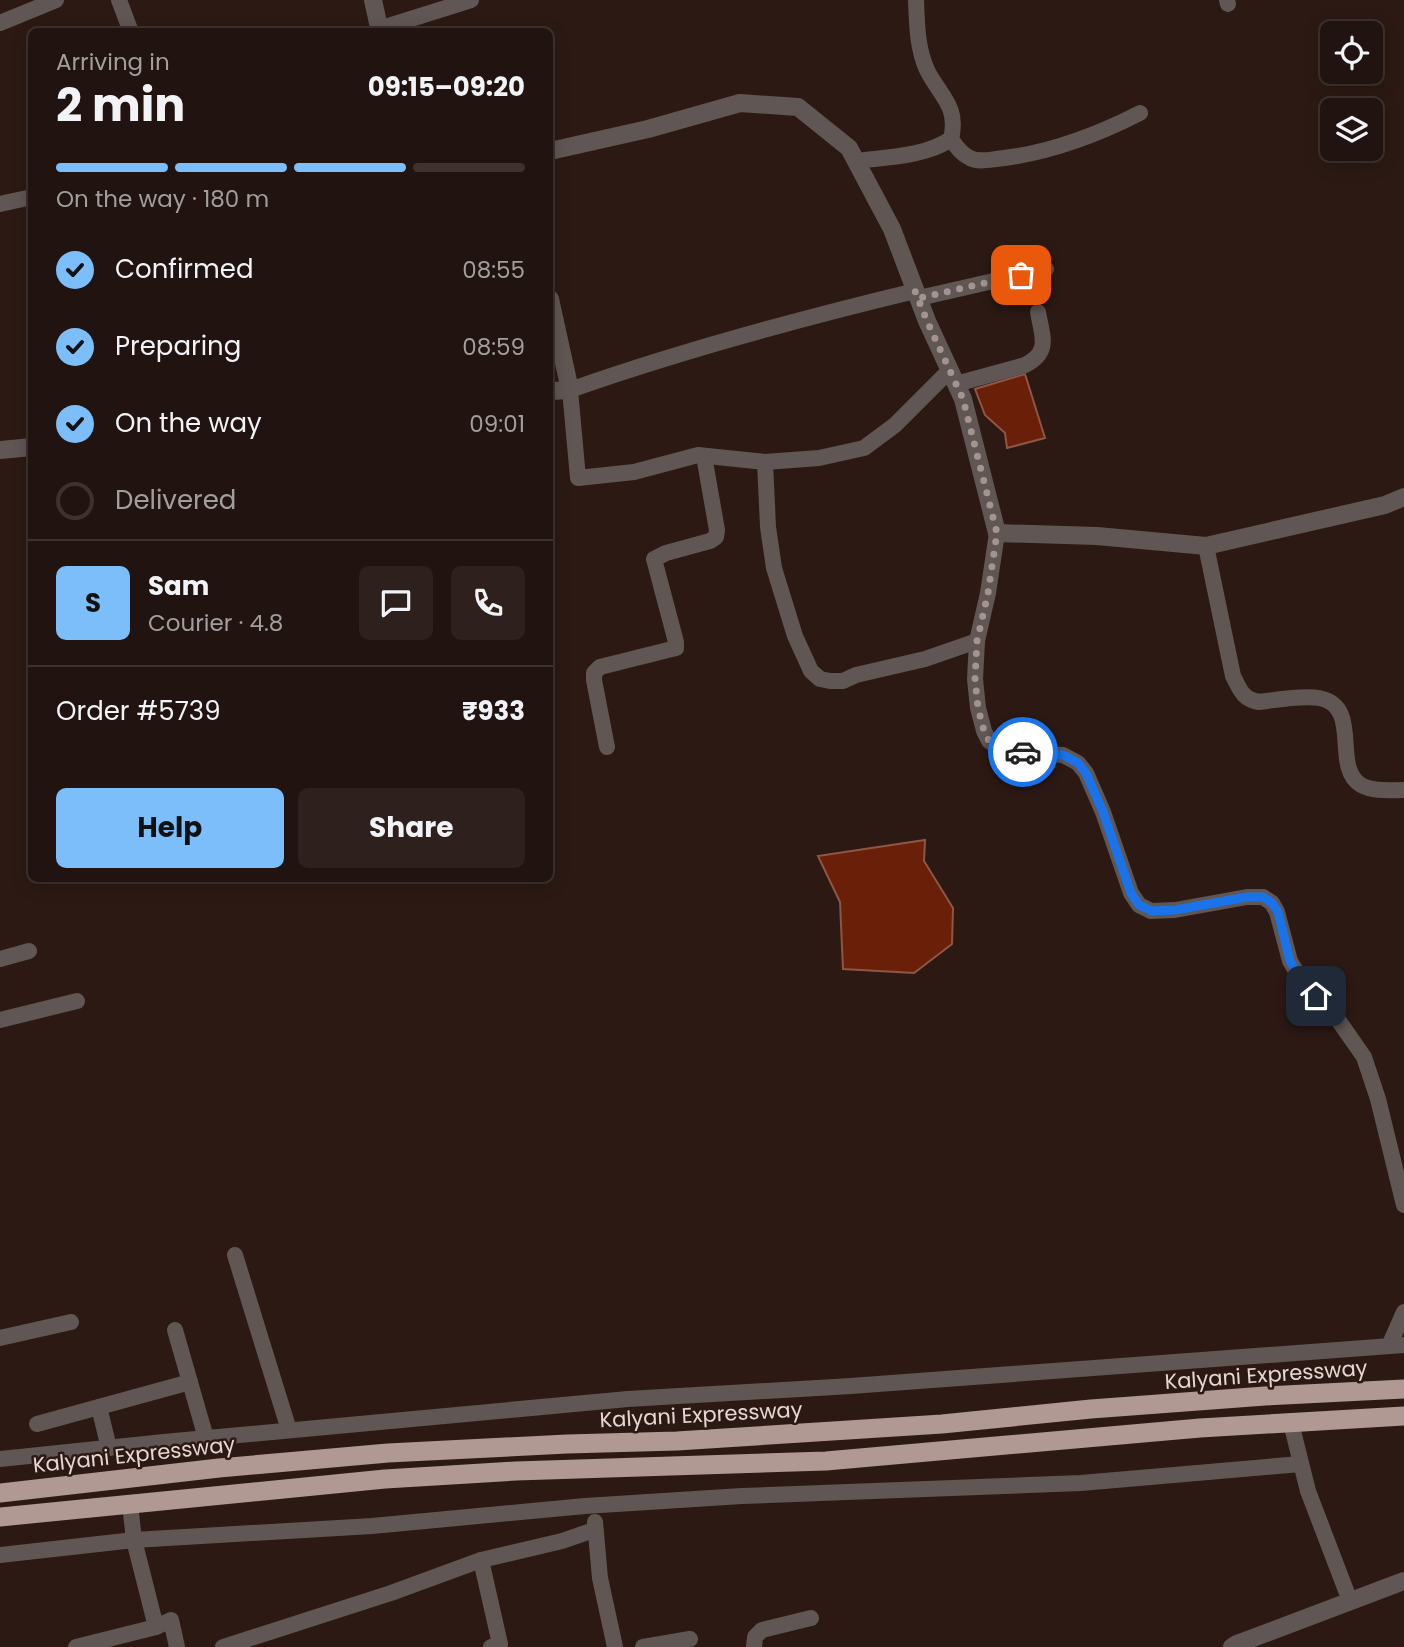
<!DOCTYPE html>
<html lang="en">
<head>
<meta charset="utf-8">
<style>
	body { margin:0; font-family:Poppins,sans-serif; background:#2d201d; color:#f1f3f6; height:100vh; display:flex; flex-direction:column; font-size:26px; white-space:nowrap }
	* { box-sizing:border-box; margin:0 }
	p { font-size:23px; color:#a29e9e }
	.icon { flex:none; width:38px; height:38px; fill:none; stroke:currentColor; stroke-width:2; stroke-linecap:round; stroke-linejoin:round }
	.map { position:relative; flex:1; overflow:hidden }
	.details { position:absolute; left:28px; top:28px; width:525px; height:854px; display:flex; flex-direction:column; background:#21130f; border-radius:10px; box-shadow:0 4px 18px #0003,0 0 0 2px #3e322f }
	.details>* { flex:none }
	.buttons { position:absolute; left:1320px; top:21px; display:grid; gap:14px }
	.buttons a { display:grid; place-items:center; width:63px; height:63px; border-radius:10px; background:#21130f; box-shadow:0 4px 18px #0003,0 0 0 2px #3e322f; font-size:35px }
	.pin { position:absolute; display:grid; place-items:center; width:60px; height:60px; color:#fff; margin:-30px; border-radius:14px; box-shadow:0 4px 10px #0006 }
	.courier { position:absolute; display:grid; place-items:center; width:70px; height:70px; margin:-35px; border:5px solid #1a73e8; border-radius:50%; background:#fff; color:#222; box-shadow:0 2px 9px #0007 }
	.overview em { font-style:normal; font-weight:700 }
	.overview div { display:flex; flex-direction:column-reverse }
	.overview { display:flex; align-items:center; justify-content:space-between; height:119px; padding:0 28px }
	h1 { font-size:46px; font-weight:700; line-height:52px }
	.bar { display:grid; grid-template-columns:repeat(4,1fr); gap:10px 7px; align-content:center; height:84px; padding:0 28px }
	.bar i { height:9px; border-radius:5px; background:#3e322f }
	.bar .on { background:#7cbef9 }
	.bar p { grid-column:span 4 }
	.line { display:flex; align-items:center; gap:18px; padding:0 28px; border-top:2px solid #3e322f }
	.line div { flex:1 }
	.round { display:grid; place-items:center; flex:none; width:74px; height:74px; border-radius:10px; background:#2d201d }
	ol { padding:0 28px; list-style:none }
	li { display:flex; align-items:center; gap:21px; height:77px }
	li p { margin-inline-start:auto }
	li .icon { padding:7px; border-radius:50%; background:#7cbef9; color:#111; stroke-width:4 }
	li:last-child { color:#a29e9e }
	li i { width:38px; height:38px; border:4px solid #3e322f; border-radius:50% }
	.button { display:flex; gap:14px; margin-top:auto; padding:14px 28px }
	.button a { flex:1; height:80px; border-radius:10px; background:#7cbef9; color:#111; font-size:28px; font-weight:700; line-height:80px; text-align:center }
	.button a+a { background:#2d201d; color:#f1f3f6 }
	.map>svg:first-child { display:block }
</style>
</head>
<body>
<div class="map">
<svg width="1404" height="1647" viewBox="0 0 1404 1647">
	<rect width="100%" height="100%" fill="#2c1914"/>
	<g fill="#691f08" stroke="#8e5645" stroke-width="2">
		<path d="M1025,374L1045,438L1007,448L1005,433L985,415L975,389Z"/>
		<path d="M925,840L924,861L953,908L952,944L914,973L843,969L840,902L818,856Z"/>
	</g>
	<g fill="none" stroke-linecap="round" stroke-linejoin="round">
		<g stroke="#605653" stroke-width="16">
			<path d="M119,0L131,32"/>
			<path d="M1227,0L1228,4"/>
			<path d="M0,23L56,0"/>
			<path d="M379,29L471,0"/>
			<path d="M951,139C956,146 961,154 970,158C977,162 988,160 996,159C1046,154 1095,136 1140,113"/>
			<path d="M856,161C887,157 924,157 951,139C959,106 940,96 927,70C917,48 917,24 916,0"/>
			<path d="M0,204L32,197"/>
			<path d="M950,370L895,425L864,448L819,458L765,462L698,455L634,472L578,478L570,390C683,350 799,319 915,291L919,298L1046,269"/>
			<path d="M956,384L1025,365C1051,352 1042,336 1038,312"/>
			<path d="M765,462L768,527L774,568L795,636L811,671L820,679L830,681H843L856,675L925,659L977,641"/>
			<path d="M997,533L988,593L977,641L975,679L978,708L984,731L989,741L996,746L1020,752L1063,755L1078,763L1086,773L1103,812L1131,893L1139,905L1151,911L1175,910L1247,897H1263L1272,903L1277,912L1290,961L1303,983L1336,1017L1364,1057L1378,1099L1404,1205"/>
			<path d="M1206,546L1233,676C1240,689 1242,699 1259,702C1275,700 1303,695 1319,698C1363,706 1331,767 1361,785C1374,792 1390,790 1404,790"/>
			<path d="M607,747L594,680V673L600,667L676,648V642L654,559L666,553L710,541L716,537L717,530L704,456"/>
			<path d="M0,959L29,951"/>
			<path d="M0,1020L77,1001"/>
			<path d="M235,1255L289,1430"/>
			<path d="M175,1330L206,1438"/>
			<path d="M0,1338L71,1322"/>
			<path d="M1389,1346L1404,1312"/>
			<path d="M99,1407L109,1448"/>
			<path d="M1291,1423L1308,1491L1350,1601"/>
			<path d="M37,1424L190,1382"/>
			<path d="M0,1459L164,1442L628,1399L851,1386L1404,1345"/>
			<path d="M130,1504L134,1540L156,1627L171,1620L177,1647"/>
			<path d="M595,1522L600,1578L615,1647"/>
			<path d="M0,1555L134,1540L372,1526L585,1506L742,1496L1081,1483L1300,1464"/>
			<path d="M481,1560L500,1644L491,1647"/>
			<path d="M76,1647L156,1627"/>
			<path d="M223,1647L391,1593L481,1560L562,1541L594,1530"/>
			<path d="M643,1647L690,1639"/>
			<path d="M754,1647L755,1637L762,1630L811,1618"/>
		</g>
		<g stroke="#605653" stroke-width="18">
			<path d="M373,0L380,32"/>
			<path d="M550,151L648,129L740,103L798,107L849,148L892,229L927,321L963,399L997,533L1097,536L1206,546L1385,505L1404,497"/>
			<path d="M550,299L570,390L550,391"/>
			<path d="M0,450L32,447"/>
			<path d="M1232,1647L1237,1644L1404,1581"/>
		</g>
		<g stroke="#b09992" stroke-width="19">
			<path d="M0,1493L219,1468L388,1453L567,1444L677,1441L942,1424L1091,1409L1265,1396L1404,1389"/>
			<path d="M0,1517L385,1479L516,1471L826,1461L1200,1428L1404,1416"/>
		</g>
	</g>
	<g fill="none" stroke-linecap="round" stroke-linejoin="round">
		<path stroke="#a49490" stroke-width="7" stroke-dasharray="0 12.6" d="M1021,275L919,298L915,291L927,321L963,399L997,533L988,593L977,641L975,679L978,708L984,731L989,741L996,746L1023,752"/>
		<path stroke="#1a73e8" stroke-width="9" d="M1023,752L1063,755L1078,763L1086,773L1103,812L1131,893L1139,905L1152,911L1175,910L1247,897H1263L1272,903L1278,912L1290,961L1303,983L1316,996"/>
	</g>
	<g text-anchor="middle" stroke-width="5" stroke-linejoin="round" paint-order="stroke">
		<g font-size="21" fill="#e5d7d3" stroke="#2c1914">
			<text transform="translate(1266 1375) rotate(-4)" y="7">Kalyani Expressway</text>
			<text transform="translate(701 1415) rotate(-3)" y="7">Kalyani Expressway</text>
			<text transform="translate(134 1455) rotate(-6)" y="7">Kalyani Expressway</text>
		</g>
	</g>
</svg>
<div class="buttons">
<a><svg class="icon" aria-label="locate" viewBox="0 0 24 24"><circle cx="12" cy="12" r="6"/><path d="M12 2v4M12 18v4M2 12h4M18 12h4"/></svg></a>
<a><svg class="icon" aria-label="layers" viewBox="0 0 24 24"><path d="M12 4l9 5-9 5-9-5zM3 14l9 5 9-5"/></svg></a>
</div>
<div class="pin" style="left:1021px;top:275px;background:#ea580c"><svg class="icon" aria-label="bag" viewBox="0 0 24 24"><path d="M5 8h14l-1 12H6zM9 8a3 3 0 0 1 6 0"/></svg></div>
<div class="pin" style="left:1316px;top:996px;background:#1f2937"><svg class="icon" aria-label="home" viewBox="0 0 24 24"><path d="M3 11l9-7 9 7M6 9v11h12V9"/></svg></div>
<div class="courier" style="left:1023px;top:752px"><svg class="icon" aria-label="car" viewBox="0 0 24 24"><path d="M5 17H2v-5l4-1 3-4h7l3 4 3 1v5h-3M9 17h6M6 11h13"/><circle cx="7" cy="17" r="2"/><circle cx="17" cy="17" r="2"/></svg></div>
<section class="details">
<div class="overview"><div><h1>2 min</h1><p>Arriving in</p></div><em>09:15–09:20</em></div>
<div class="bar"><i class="on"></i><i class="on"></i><i class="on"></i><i></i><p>On the way · 180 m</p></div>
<ol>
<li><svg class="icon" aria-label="check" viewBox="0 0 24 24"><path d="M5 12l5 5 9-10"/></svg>Confirmed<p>08:55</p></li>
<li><svg class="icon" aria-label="check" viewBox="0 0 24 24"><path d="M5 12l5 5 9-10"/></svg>Preparing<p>08:59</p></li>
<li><svg class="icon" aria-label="check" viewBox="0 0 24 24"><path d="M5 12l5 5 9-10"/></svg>On the way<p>09:01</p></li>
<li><i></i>Delivered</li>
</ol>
<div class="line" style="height:126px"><b class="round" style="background:#7cbef9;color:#111">S</b><div><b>Sam</b><p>Courier · 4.8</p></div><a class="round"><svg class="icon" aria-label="chat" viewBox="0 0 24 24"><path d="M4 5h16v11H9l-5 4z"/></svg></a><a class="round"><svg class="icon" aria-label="phone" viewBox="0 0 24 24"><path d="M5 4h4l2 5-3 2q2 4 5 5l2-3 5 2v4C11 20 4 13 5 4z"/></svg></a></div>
<div class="line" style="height:91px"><div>Order #5739</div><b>₹933</b></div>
<div class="button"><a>Help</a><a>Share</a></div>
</section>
</div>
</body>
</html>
